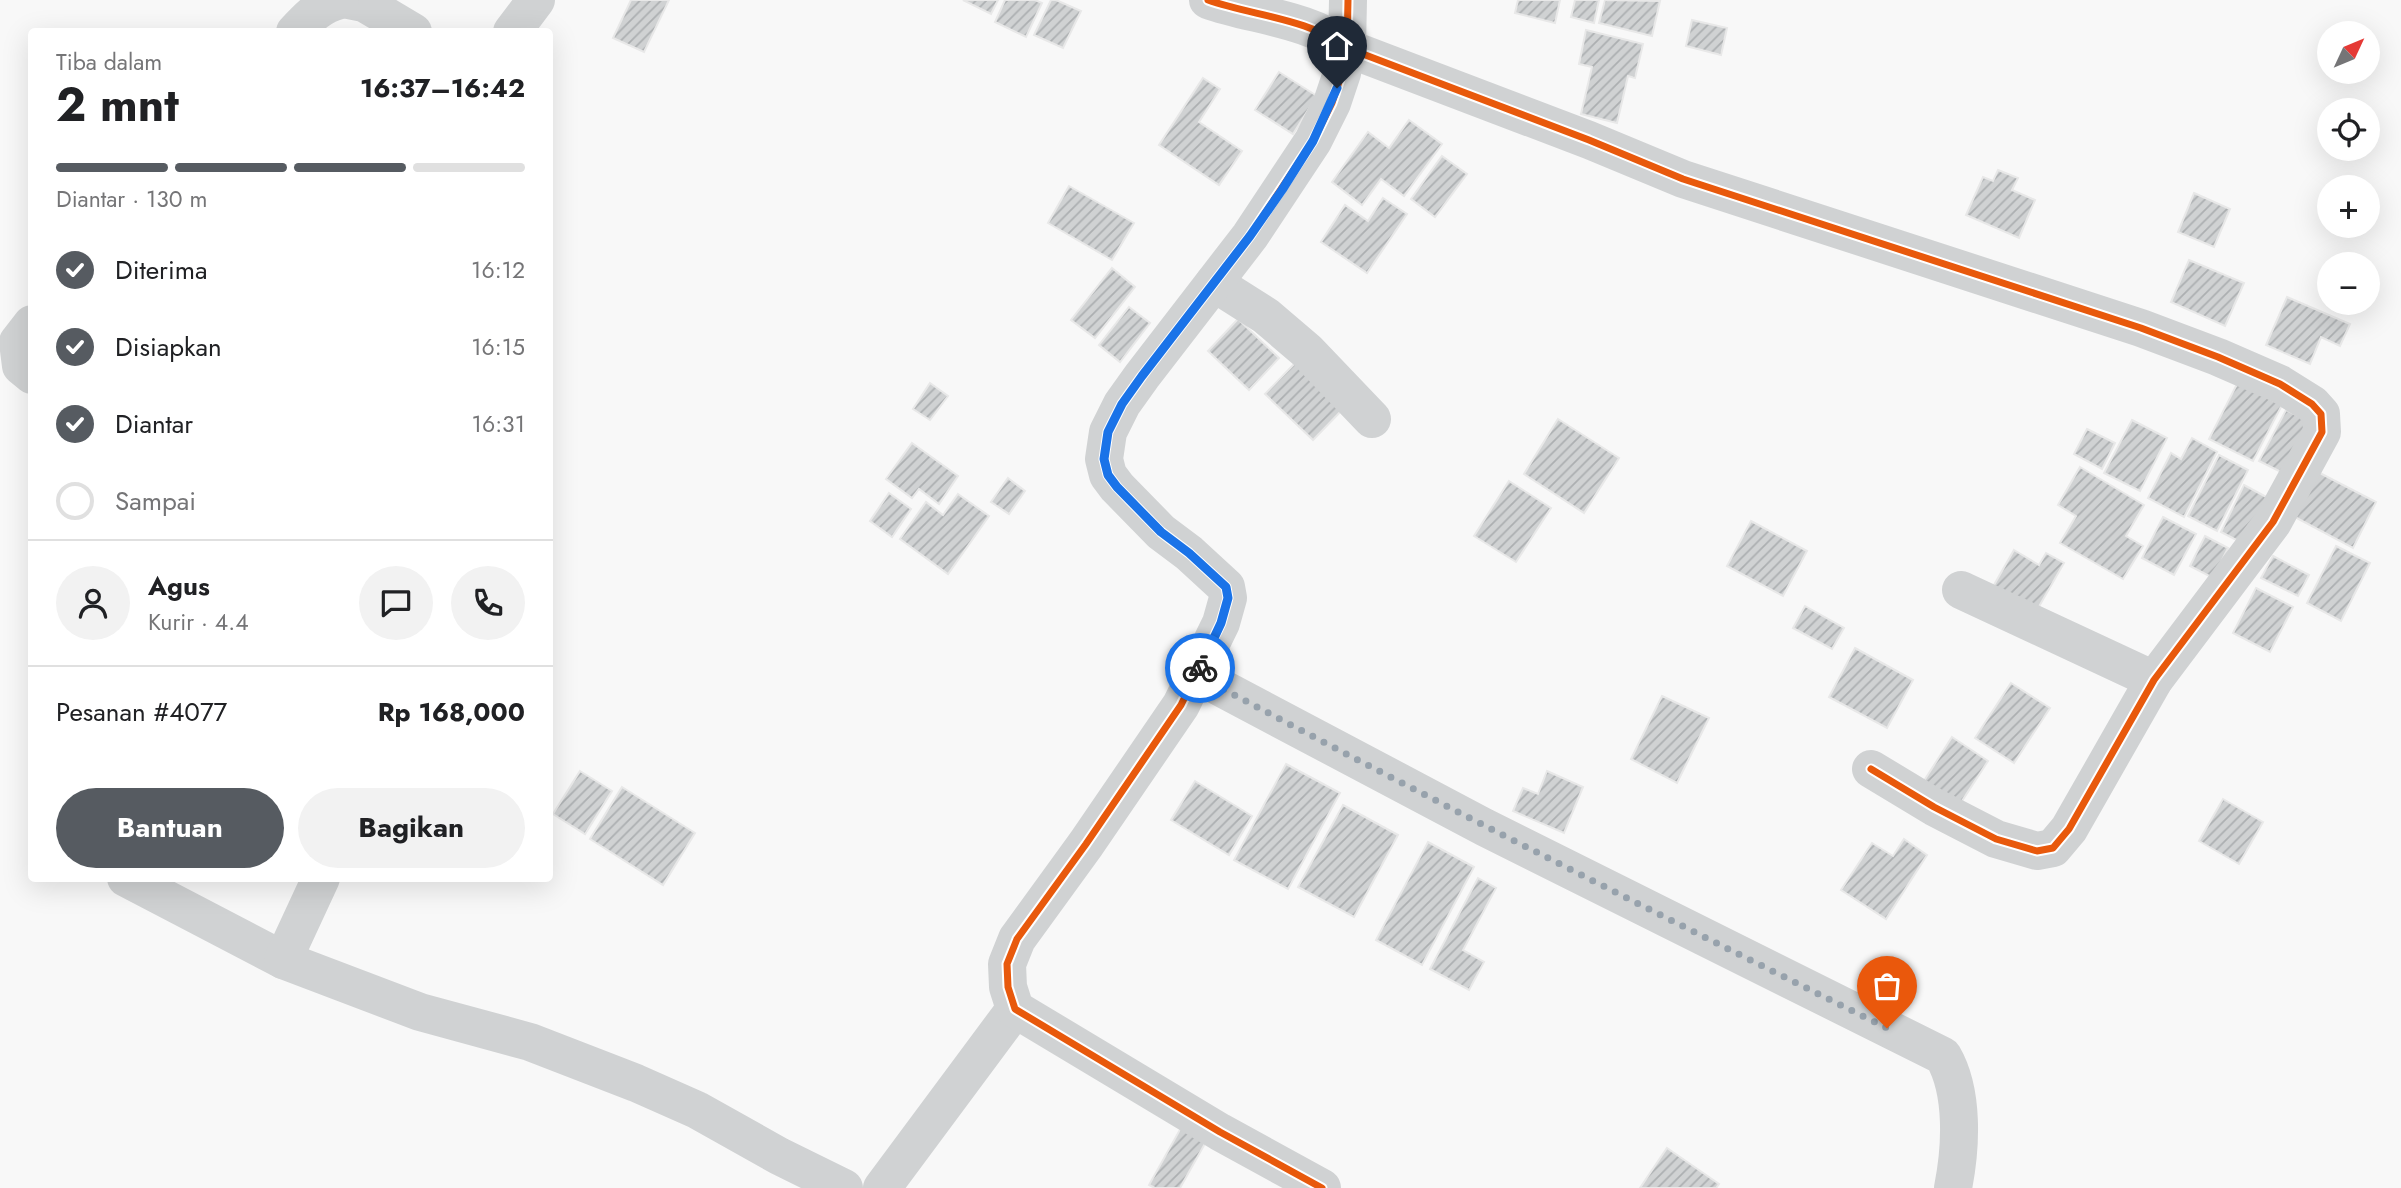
<!DOCTYPE html>
<html lang="id">
<head>
<meta charset="utf-8">
<style>
	body { margin:0; font-family:Jost,sans-serif; background:#f2f2f2; color:#202124; height:100vh; display:flex; flex-direction:column; font-size:26px; white-space:nowrap }
	* { box-sizing:border-box; margin:0 }
	p { font-size:23px; color:#757577 }
	.icon { flex:none; width:38px; height:38px; fill:none; stroke:currentColor; stroke-width:2; stroke-linecap:round; stroke-linejoin:round }
	.map { position:relative; flex:1; overflow:hidden }
	.details { position:absolute; left:28px; top:28px; width:525px; height:854px; display:flex; flex-direction:column; background:#fff; border-radius:7px; box-shadow:0 7px 28px #0002 }
	.details>* { flex:none }
	.needle { width:46px; rotate:46deg }
	.controls { position:absolute; left:2317px; top:21px; display:grid; gap:14px }
	.controls a { display:grid; place-items:center; width:63px; height:63px; border-radius:50%; background:#fff; box-shadow:0 7px 28px #0002; font-size:35px }
	.pin { position:absolute; display:grid; place-items:center; width:60px; height:60px; color:#fff; margin:-72px -30px; border-radius:50% 50% 50% 0; rotate:-45deg; box-shadow:0 0 7px #0007 }
	.pin .icon { rotate:45deg }
	.courier { position:absolute; display:grid; place-items:center; width:70px; height:70px; margin:-35px; border:5px solid #1a73e8; border-radius:50%; background:#fff; color:#222; box-shadow:0 2px 9px #0007 }
	.head em { font-style:normal; font-weight:700 }
	.head div { display:flex; flex-direction:column-reverse }
	.head { display:flex; align-items:center; justify-content:space-between; height:119px; padding:0 28px }
	h1 { font-size:46px; font-weight:700; line-height:52px }
	.bar { display:grid; grid-template-columns:repeat(4,1fr); gap:10px 7px; align-content:center; height:84px; padding:0 28px }
	.bar i { height:9px; border-radius:5px; background:#e0e0e0 }
	.bar .on { background:#565b61 }
	.bar p { grid-column:span 4 }
	.line { display:flex; align-items:center; gap:18px; padding:0 28px; border-top:2px solid #e0e0e0 }
	.line div { flex:1 }
	.round { display:grid; place-items:center; flex:none; width:74px; height:74px; border-radius:37px; background:#f2f2f2 }
	ol { padding:0 28px; list-style:none }
	li { display:flex; align-items:center; gap:21px; height:77px }
	li p { margin-inline-start:auto }
	li .icon { padding:7px; border-radius:50%; background:#565b61; color:#fff; stroke-width:4 }
	li:last-child { color:#757577 }
	li i { width:38px; height:38px; border:4px solid #e0e0e0; border-radius:50% }
	.action { display:flex; gap:14px; margin-top:auto; padding:14px 28px }
	.action a { flex:1; height:80px; border-radius:42px; background:#565b61; color:#fff; font-size:28px; font-weight:700; line-height:80px; text-align:center }
	.action a+a { background:#f2f2f2; color:#202124 }
	.map>svg:first-child { display:block }
</style>
</head>
<body>
<div class="map">
<svg width="2401" height="1188" viewBox="0 0 2401 1188">
	<defs>
		<pattern id="building-hatch" width="6" height="6" patternUnits="userSpaceOnUse" patternTransform="scale(1.75)"><rect width="6" height="6" fill="#d0d2d3"/><path d="M-1 1l2-2M0 6l6-6M5 7l2-2" fill="none" stroke="#acafb1"/></pattern>
	</defs>
	<rect width="100%" height="100%" fill="#f8f8f8"/>
	<g fill="url(#building-hatch)" stroke="#e8e8e8" stroke-width="2">
		<path d="M631,0H669L644,52L613,38Z"/>
		<path d="M963,0H998L991,14Z"/>
		<path d="M1005,0H1035L1042,3L1026,37L995,22Z"/>
		<path d="M1051,0H1056L1081,11L1063,48L1034,35Z"/>
		<path d="M1518,0H1560L1555,23L1515,13Z"/>
		<path d="M1575,0H1599L1594,23L1571,17Z"/>
		<path d="M1605,0L1660,1L1652,36L1599,23Z"/>
		<path d="M1692,20L1727,28L1721,55L1686,46Z"/>
		<path d="M1586,30L1643,44L1635,78L1628,76L1617,123L1581,114L1592,67L1579,64Z"/>
		<path d="M1279,72L1317,96L1293,134L1255,110Z"/>
		<path d="M1203,78L1220,89L1199,122L1242,151L1219,185L1159,145Z"/>
		<path d="M1409,120L1442,144L1404,196L1381,179L1362,205L1332,182L1368,132L1389,148Z"/>
		<path d="M1442,156L1467,174L1435,217L1411,199Z"/>
		<path d="M1998,170L2018,178L2012,190L2035,200L2019,238L1966,215L1983,177L1993,181Z"/>
		<path d="M1069,186L1134,223L1112,260L1048,223Z"/>
		<path d="M2194,193L2230,209L2214,247L2178,232Z"/>
		<path d="M1383,198L1407,214L1367,273L1321,242L1345,205L1368,221Z"/>
		<path d="M2189,260L2244,283L2225,326L2171,302Z"/>
		<path d="M1112,268L1135,287L1095,338L1071,320Z"/>
		<path d="M2287,297L2350,324L2340,346L2321,337L2310,364L2266,345Z"/>
		<path d="M1129,307L1150,323L1120,362L1099,345Z"/>
		<path d="M1238,319L1279,358L1249,390L1208,351Z"/>
		<path d="M1297,361L1345,407L1313,440L1265,394Z"/>
		<path d="M2238,382L2282,405L2253,461L2209,439Z"/>
		<path d="M930,383L948,396L930,420L913,409Z"/>
		<path d="M2286,410L2310,422L2283,473L2259,461Z"/>
		<path d="M1558,419L1619,458L1584,513L1524,474Z"/>
		<path d="M2132,420L2167,438L2140,491L2104,473Z"/>
		<path d="M2087,429L2115,443L2102,469L2074,454Z"/>
		<path d="M2192,438L2217,452L2184,517L2148,498L2171,453L2181,459Z"/>
		<path d="M912,443L958,476L939,504L919,489L912,498L886,479Z"/>
		<path d="M2219,455L2248,470L2217,531L2188,516Z"/>
		<path d="M2080,467L2144,505L2126,536L2143,546L2123,579L2060,543L2076,516L2058,505Z"/>
		<path d="M2314,470L2376,502L2353,548L2291,515Z"/>
		<path d="M1008,478L1025,491L1009,514L991,502Z"/>
		<path d="M1509,481L1551,508L1516,562L1474,536Z"/>
		<path d="M2244,485L2270,499L2246,545L2221,532Z"/>
		<path d="M889,493L911,509L892,537L870,521Z"/>
		<path d="M958,494L989,516L948,574L900,539L926,502L943,515Z"/>
		<path d="M2163,517L2196,534L2174,575L2142,558Z"/>
		<path d="M1751,521L1807,551L1783,596L1727,566Z"/>
		<path d="M2205,536L2228,548L2213,578L2190,566Z"/>
		<path d="M2336,546L2370,563L2341,621L2307,603Z"/>
		<path d="M2014,550L2039,565L2046,553L2064,563L2033,617L1990,592Z"/>
		<path d="M2273,556L2309,575L2298,596L2261,578Z"/>
		<path d="M2256,588L2293,607L2270,652L2233,633Z"/>
		<path d="M1805,606L1844,628L1832,649L1793,628Z"/>
		<path d="M1855,648L1913,680L1887,728L1829,697Z"/>
		<path d="M2011,683L2050,708L2014,763L1975,738Z"/>
		<path d="M1662,696L1709,718L1677,783L1631,759Z"/>
		<path d="M1952,737L1988,761L1958,807L1922,784Z"/>
		<path d="M1286,764L1340,793L1288,889L1234,860Z"/>
		<path d="M580,771L612,791L585,834L553,814Z"/>
		<path d="M1547,771L1583,787L1564,833L1513,811L1523,788L1538,794Z"/>
		<path d="M1195,781L1252,816L1229,855L1171,820Z"/>
		<path d="M622,787L695,833L663,885L590,839Z"/>
		<path d="M2223,799L2263,822L2239,864L2199,841Z"/>
		<path d="M1343,805L1398,835L1354,917L1298,887Z"/>
		<path d="M1904,839L1927,855L1886,919L1841,890L1872,843L1893,856Z"/>
		<path d="M1428,842L1474,867L1422,965L1376,940Z"/>
		<path d="M1478,878L1496,888L1463,950L1484,962L1469,990L1430,969Z"/>
		<path d="M1182,1126L1207,1140L1180,1188H1155L1149,1185Z"/>
		<path d="M1667,1148L1719,1184L1716,1188H1640Z"/>
	</g>
	<g fill="none" stroke-linecap="round" stroke-linejoin="round">
		<g stroke="#d0d2d3" stroke-width="38">
			<path d="M349,0L364,3L413,32"/>
			<path d="M1208,0C1253,16 1308,18 1347,48L1589,140L1683,179L2141,328L2218,357L2280,384L2312,404L2321,414L2322,432L2273,522L2154,680L2069,829L2053,848L2037,851L1996,839L1934,807L1871,769"/>
			<path d="M295,32C309,17 320,5 340,0"/>
			<path d="M512,32L536,0"/>
			<path d="M1214,283L1266,316L1307,351L1372,419"/>
			<path d="M32,324L18,342L21,366L32,375"/>
			<path d="M1961,590L2154,680"/>
			<path d="M1197,675L1484,827L1943,1056C1964,1092 1961,1148 1953,1188"/>
			<path d="M126,878L283,960"/>
			<path d="M321,878L283,960L420,1012L530,1042L636,1083L697,1110L779,1156L844,1188"/>
			<path d="M882,1188L1015,1009"/>
			<path d="M1322,1188L1220,1132L1015,1009L1008,987L1007,964L1017,939L1086,844L1181,705L1221,623L1228,598L1226,587L1189,553L1161,532L1117,487L1108,475L1104,459L1108,432L1122,404L1142,376L1250,236L1313,141L1332,103L1342,73L1347,48L1348,0"/>
		</g>
		<g stroke="#fff" stroke-width="11">
			<g id="cycleway">
				<path d="M1208,0C1253,16 1308,18 1347,48L1589,140L1683,179L2141,328L2218,357L2280,384L2312,404L2321,414L2322,432L2273,522L2154,680L2069,829L2053,848L2037,851L1996,839L1934,807L1871,769"/>
				<path d="M1322,1188L1220,1132L1015,1009L1008,987L1007,964L1017,939L1086,844L1181,705L1221,623L1228,598L1226,587L1189,553L1161,532L1117,487L1108,475L1104,459L1108,432L1122,404L1142,376L1250,236L1313,141L1332,103L1342,73L1347,48L1348,0"/>
			</g>
		</g>
		<use href="#cycleway" stroke="#e8590c" stroke-width="7"/>
	</g>
	<g fill="none" stroke-linecap="round" stroke-linejoin="round">
		<path stroke="#97a2ac" stroke-width="7" stroke-dasharray="0 12.6" d="M1200,668L1197,675C1425,797 1655,913 1887,1028"/>
		<path stroke="#1a73e8" stroke-width="9" d="M1200,668L1221,623L1228,598L1226,587L1189,553L1161,532L1117,487L1108,475L1104,459L1108,432L1122,404L1142,376L1250,236L1282,190L1313,141L1337,88"/>
	</g>
</svg>
<div class="controls">
<a><svg class="needle" viewBox="-14 -14 28 28"><path d="M0-13l5 13h-10z" fill="#e53935"/><path d="M0 13l5-13h-10z" fill="#757577"/></svg></a>
<a><svg class="icon" aria-label="locate" viewBox="0 0 24 24"><circle cx="12" cy="12" r="6"/><path d="M12 2v4M12 18v4M2 12h4M18 12h4"/></svg></a>
<a>+</a>
<a>−</a>
</div>
<div class="pin" style="left:1887px;top:1028px;background:#ea580c"><svg class="icon" aria-label="bag" viewBox="0 0 24 24"><path d="M5 8h14l-1 12H6zM9 8a3 3 0 0 1 6 0"/></svg></div>
<div class="pin" style="left:1337px;top:88px;background:#1f2937"><svg class="icon" aria-label="home" viewBox="0 0 24 24"><path d="M3 11l9-7 9 7M6 9v11h12V9"/></svg></div>
<div class="courier" style="left:1200px;top:668px"><svg class="icon" aria-label="bike" viewBox="0 0 24 24"><circle cx="6" cy="16" r="4"/><circle cx="18" cy="16" r="4"/><path d="M6 16l4-8h5l3 8M10 8l3 8H6M13 5h3"/></svg></div>
<section class="details">
<div class="head"><div><h1>2 mnt</h1><p>Tiba dalam</p></div><em>16:37–16:42</em></div>
<div class="bar"><i class="on"></i><i class="on"></i><i class="on"></i><i></i><p>Diantar · 130 m</p></div>
<ol>
<li><svg class="icon" aria-label="check" viewBox="0 0 24 24"><path d="M5 12l5 5 9-10"/></svg>Diterima<p>16:12</p></li>
<li><svg class="icon" aria-label="check" viewBox="0 0 24 24"><path d="M5 12l5 5 9-10"/></svg>Disiapkan<p>16:15</p></li>
<li><svg class="icon" aria-label="check" viewBox="0 0 24 24"><path d="M5 12l5 5 9-10"/></svg>Diantar<p>16:31</p></li>
<li><i></i>Sampai</li>
</ol>
<div class="line" style="height:126px"><a class="round"><svg class="icon" aria-label="person" viewBox="0 0 24 24"><circle cx="12" cy="8" r="4"/><path d="M4 21q1-7 8-7t8 7"/></svg></a><div><b>Agus</b><p>Kurir · 4.4</p></div><a class="round"><svg class="icon" aria-label="chat" viewBox="0 0 24 24"><path d="M4 5h16v11H9l-5 4z"/></svg></a><a class="round"><svg class="icon" aria-label="phone" viewBox="0 0 24 24"><path d="M5 4h4l2 5-3 2q2 4 5 5l2-3 5 2v4C11 20 4 13 5 4z"/></svg></a></div>
<div class="line" style="height:91px"><div>Pesanan #4077</div><b>Rp 168,000</b></div>
<div class="action"><a>Bantuan</a><a>Bagikan</a></div>
</section>
</div>
</body>
</html>
